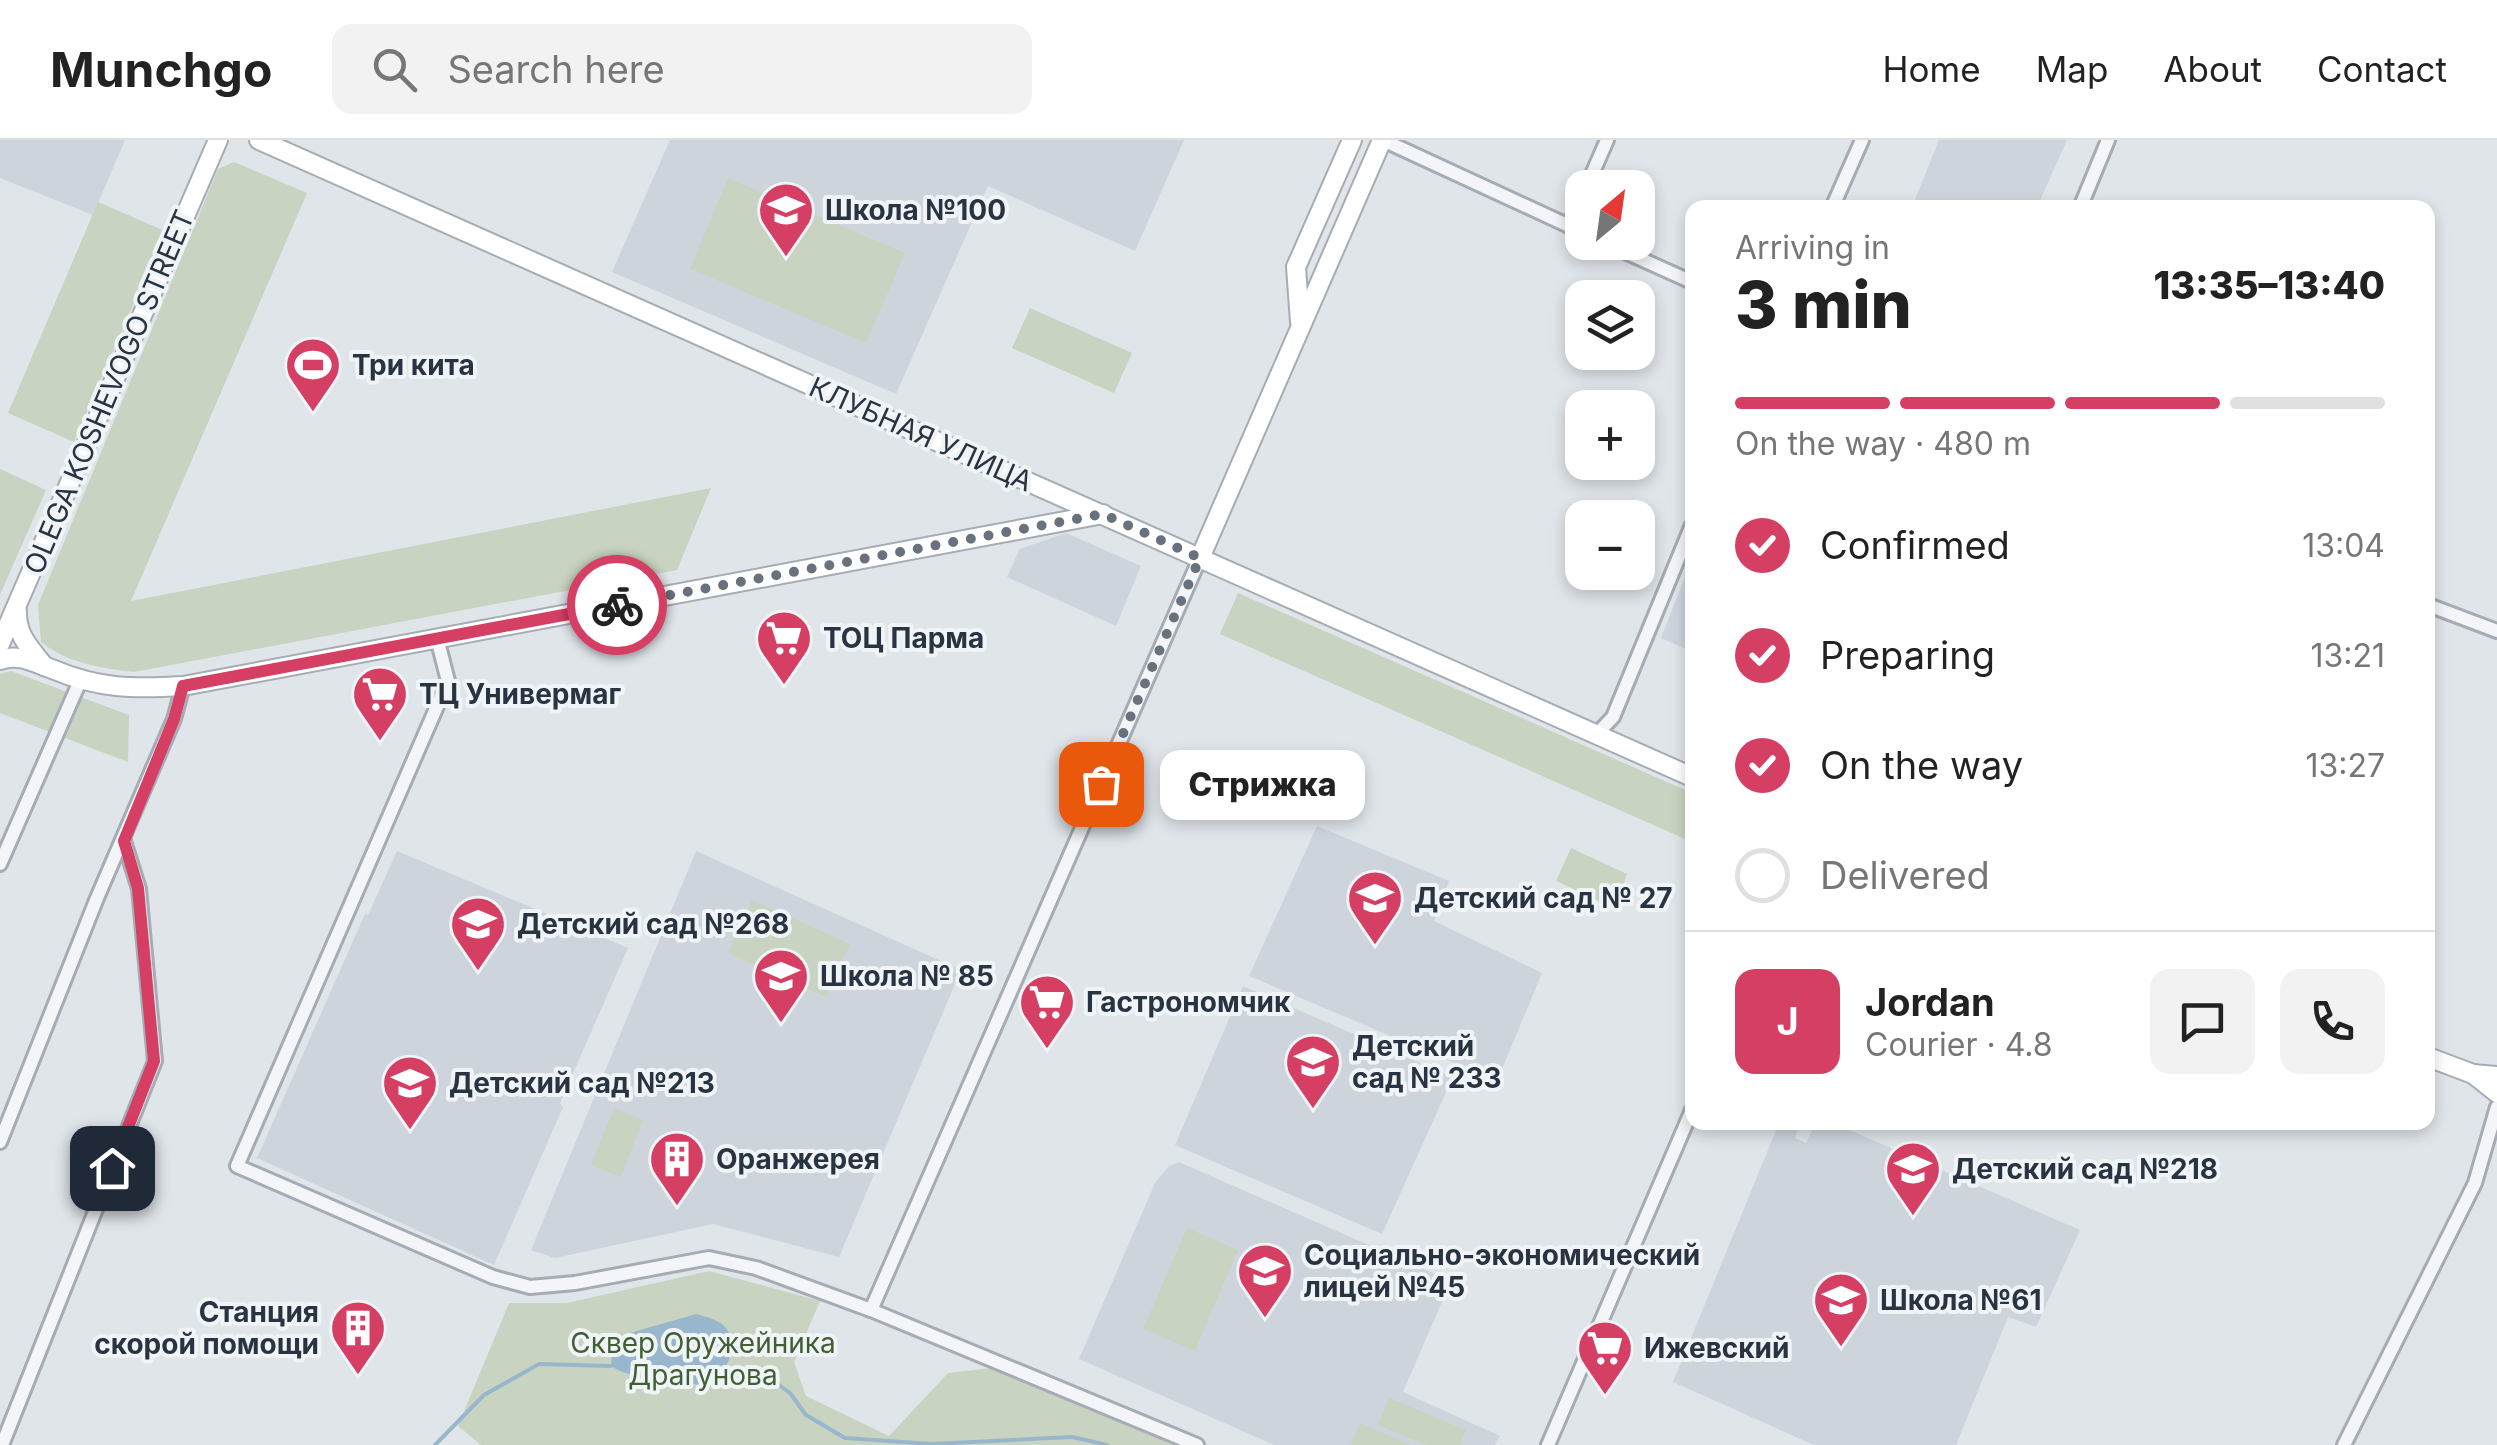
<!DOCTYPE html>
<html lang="en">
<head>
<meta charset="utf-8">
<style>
	body { margin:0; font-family:Inter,sans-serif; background:#f2f2f2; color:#222; height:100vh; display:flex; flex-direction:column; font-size:38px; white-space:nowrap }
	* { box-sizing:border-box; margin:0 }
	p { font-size:32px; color:#767676 }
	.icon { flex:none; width:55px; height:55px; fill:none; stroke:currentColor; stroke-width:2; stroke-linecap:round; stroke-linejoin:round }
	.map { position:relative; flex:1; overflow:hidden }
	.side { position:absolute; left:1685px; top:60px; width:750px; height:930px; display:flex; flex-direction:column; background:#fff; border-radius:20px; box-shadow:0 5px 15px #0003 }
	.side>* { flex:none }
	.needle { width:65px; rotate:29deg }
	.controls { position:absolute; left:1565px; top:30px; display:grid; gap:20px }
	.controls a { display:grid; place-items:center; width:90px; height:90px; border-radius:20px; background:#fff; box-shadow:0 5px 15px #0003; font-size:50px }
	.pin { position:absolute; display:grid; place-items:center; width:85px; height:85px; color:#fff; margin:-42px; border-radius:20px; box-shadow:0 5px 15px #0006 }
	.courier { position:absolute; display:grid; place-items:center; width:100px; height:100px; margin:-50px; border:8px solid #d53f64; border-radius:50%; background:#fff; color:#222; box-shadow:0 2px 12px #0007 }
	.bubble { position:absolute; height:70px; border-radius:20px; background:#fff; box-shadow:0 5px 15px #0003; font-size:32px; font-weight:800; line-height:70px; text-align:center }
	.head em { font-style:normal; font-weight:800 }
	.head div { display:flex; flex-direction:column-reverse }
	.head { display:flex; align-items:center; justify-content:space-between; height:170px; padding:0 50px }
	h1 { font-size:65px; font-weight:800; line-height:75px }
	.bar { display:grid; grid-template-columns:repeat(4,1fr); gap:15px 10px; align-content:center; height:120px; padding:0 50px }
	.bar i { height:12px; border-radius:8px; background:#e0e0e0 }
	.bar .active { background:#d53f64 }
	.bar p { grid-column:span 4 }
	.line { display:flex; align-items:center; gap:25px; padding:0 50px; border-top:2px solid #e0e0e0 }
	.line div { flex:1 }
	.round { display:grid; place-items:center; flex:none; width:105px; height:105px; border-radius:20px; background:#f2f2f2 }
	ol { padding:0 50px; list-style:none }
	li { display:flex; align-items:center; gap:30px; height:110px }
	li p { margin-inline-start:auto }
	li .icon { padding:10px; border-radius:50%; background:#d53f64; color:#fff; stroke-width:4 }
	li:last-child { color:#767676 }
	li i { width:55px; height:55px; border:5px solid #e0e0e0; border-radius:50% }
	header { display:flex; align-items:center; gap:60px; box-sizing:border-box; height:140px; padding:0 50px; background:#fff; border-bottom:2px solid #e0e0e0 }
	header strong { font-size:48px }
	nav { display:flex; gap:55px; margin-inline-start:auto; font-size:35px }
	.search { width:700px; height:90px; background:#f2f2f2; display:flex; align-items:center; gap:25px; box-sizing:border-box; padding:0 35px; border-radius:20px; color:#767676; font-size:38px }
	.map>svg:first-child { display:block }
</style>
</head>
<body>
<header>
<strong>Munchgo</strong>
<div class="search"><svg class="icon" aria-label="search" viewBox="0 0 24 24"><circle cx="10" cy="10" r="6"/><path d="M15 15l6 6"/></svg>Search here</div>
<nav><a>Home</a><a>Map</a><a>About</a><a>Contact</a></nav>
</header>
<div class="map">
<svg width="2497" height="1305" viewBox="0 0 2497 1305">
	<rect width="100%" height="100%" fill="#e0e5ea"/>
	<g fill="#ced4dc">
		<path d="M0,0H125L93,75L0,38Z"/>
		<path d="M670,0H1184L1135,111L988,46L896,254L612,132Z"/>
		<path d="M1939,0H2067L2037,67H1912Z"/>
		<path d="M1066,393L1141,426L1116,486L1007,437L1020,409Z"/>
		<path d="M1692,419V512L1661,498Z"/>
		<path d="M1317,686L1449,741L1434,781L1542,833L1497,941L1249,836Z"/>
		<path d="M397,711L628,808L560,963L563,967L494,1125L257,1018L365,774L368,775Z"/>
		<path d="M696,711L961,830L839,1117L713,1084L555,1118L531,1110Z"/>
		<path d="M1243,846L1453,937L1382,1094L1175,1005Z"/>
		<path d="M1779,983H1801L1795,998L1806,1003L1815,983H1833L2080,1090L2036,1187L2008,1177L1956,1305H1814L1673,1242Z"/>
		<path d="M1179,1022L1451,1141L1403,1252L1500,1296L1495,1305H1274L1079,1219L1155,1043L1169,1026Z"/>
	</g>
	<g fill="#c8d4c1">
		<path d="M234,22L307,53L131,461L711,348L677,430L134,532C101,528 69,524 41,502L38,465L218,29Z"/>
		<path d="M728,38L905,113L866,203L690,129Z"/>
		<path d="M98,62L165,91L74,302L8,273Z"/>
		<path d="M1030,168L1132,213L1114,253L1012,208Z"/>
		<path d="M0,329L46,350L0,455Z"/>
		<path d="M1238,453L1692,653V702L1220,494Z"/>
		<path d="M11,531L129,575L128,622L0,573V534Z"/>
		<path d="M1571,708L1627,734L1616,765L1612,767L1556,741Z"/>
		<path d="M752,760L850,804L826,857L728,813Z"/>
		<path d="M614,968L643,980L621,1037L591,1025Z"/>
		<path d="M1187,1088L1238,1110L1195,1211L1143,1189Z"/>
		<path d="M709,1131L820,1161L794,1222L806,1256L889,1296L948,1233L992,1228L1073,1256L1174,1305H481L458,1286L509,1163H567Z"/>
		<path d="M1389,1258L1466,1290L1460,1305H1426L1378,1285Z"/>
		<path d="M1360,1283L1411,1305H1351Z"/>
	</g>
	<path fill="#99b7cc" d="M696,1174C706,1177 718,1179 725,1187C741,1205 726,1240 703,1244C687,1247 673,1236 657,1234C636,1233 630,1238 611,1226L612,1210L630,1193Z"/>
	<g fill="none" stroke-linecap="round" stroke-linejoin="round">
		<g stroke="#99b7cc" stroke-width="4">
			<path d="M754,1227L790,1253L806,1275L845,1298L932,1304L1072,1297L1107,1305"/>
			<path d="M435,1305L484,1255L539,1224L611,1226"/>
		</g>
		<g stroke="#a5acb4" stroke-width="18">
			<g id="street">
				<path d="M1383,0L1582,92"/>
				<path d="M1586,48L1607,0"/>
				<path d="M1832,68L1862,0"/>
				<path d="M2080,68L2108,0"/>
				<path d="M1569,86L1582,55"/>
				<path d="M1603,102L1692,142"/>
				<path d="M2428,465L2497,491"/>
				<path d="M437,498L448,541L237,1026L493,1137L530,1147L575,1143L709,1118L756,1128L871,1170L1197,1305"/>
				<path d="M1597,594L1613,577L1692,385"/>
				<path d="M0,724L80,541"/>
				<path d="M0,1002L97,758L174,579L183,546"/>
				<path d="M871,1170L1200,418"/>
				<path d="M2,1305L155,921L139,749L124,701"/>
				<path d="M1548,1305L1692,970"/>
				<path d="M2344,1305L2475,1043L2497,967"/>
			</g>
		</g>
		<g stroke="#a5acb4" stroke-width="22">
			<g id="secondary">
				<path d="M259,0L1692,637"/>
				<path d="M1300,182L1296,127L1352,0"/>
				<path d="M1200,418L1382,0"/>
				<path d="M17,471C16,495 30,508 44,526"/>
				<path d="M0,504L218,0"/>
				<path d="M0,520C18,513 35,523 52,529C99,549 134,549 183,546L1103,374"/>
				<path d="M2428,917L2473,934L2497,936"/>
				<path d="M2473,934L2497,953"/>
			</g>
		</g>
		<use href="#street" stroke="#f3f5f8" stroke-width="12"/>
		<use href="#secondary" stroke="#fff" stroke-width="18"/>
	</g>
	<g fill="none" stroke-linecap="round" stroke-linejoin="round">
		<path stroke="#68727d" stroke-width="10" stroke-dasharray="0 18" d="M617,465L1103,374L1200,418L1101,644"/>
		<path stroke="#d53f64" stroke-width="12" d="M112,1028L154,921L138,748L124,701L174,579L183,546L617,465"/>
	</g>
	<defs>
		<g id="school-pin" transform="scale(2.875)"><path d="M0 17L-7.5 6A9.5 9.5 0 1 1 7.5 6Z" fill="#d53f64" stroke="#f0f4f7"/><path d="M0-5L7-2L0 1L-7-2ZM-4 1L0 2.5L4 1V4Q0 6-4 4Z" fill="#fff"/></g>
		<g id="stadium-pin" transform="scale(2.875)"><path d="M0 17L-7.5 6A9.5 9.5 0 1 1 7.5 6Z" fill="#d53f64" stroke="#f0f4f7"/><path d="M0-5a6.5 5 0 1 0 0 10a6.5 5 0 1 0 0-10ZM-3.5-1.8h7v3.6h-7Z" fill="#fff"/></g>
		<g id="supermarket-pin" transform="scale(2.875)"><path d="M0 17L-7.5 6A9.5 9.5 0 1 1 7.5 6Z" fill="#d53f64" stroke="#f0f4f7"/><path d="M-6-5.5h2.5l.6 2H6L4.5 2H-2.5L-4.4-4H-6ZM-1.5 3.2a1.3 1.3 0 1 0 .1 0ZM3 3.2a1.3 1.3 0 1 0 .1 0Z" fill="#fff"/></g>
		<g id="building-pin" transform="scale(2.875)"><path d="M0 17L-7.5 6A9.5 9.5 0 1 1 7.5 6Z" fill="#d53f64" stroke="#f0f4f7"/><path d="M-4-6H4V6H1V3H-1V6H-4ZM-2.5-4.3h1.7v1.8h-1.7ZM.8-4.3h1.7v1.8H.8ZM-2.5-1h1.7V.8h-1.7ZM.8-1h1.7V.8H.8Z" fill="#fff"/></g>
	</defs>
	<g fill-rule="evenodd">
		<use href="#school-pin" x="786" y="70"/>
		<use href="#stadium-pin" x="313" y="225"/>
		<use href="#supermarket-pin" x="784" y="498"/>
		<use href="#supermarket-pin" x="380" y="554"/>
		<use href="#school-pin" x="1375" y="758"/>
		<use href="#school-pin" x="478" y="784"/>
		<use href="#school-pin" x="781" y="836"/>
		<use href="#supermarket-pin" x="1047" y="862"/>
		<use href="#school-pin" x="1313" y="922"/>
		<use href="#school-pin" x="410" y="943"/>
		<use href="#building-pin" x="677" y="1019"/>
		<use href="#school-pin" x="1913" y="1029"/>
		<use href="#school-pin" x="1265" y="1131"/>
		<use href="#school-pin" x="1841" y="1160"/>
		<use href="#building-pin" x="358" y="1188"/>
		<use href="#supermarket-pin" x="1605" y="1208"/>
	</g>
	<g text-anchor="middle" stroke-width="8" stroke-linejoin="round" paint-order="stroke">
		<g font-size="28" font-weight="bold" fill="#283442" stroke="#f0f4f7" text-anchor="start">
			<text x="825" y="80">Школа №100</text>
			<text x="352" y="235">Три кита</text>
			<text x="823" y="508">ТОЦ Парма</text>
			<text x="419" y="564">ТЦ Универмаг</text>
			<text x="1414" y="768">Детский сад № 27</text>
			<text x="517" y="794">Детский сад №268</text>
			<text x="820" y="846">Школа № 85</text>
			<text x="1086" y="872">Гастрономчик</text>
			<text x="1352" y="916">Детский<tspan x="1352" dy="32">сад № 233</tspan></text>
			<text x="449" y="953">Детский сад №213</text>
			<text x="716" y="1029">Оранжерея</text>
			<text x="1952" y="1039">Детский сад №218</text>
			<text x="1304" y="1125">Социально-экономический<tspan x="1304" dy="32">лицей №45</tspan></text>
			<text x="1880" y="1170">Школа №61</text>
			<text x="319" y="1182" text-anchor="end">Станция<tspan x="319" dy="32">скорой помощи</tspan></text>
			<text x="1644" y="1218">Ижевский</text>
		</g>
		<g font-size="28" fill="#283442" stroke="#f0f4f7">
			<text transform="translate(109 252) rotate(-67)" y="10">OLEGA KOSHEVOGO STREET</text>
			<text transform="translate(921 294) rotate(24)" y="10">КЛУБНАЯ УЛИЦА</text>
		</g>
		<g font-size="28" fill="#405f34" stroke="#f0f4f7">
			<text x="703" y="1213">Сквер Оружейника<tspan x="703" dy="32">Драгунова</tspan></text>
		</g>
	</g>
</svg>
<div class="controls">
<a><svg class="needle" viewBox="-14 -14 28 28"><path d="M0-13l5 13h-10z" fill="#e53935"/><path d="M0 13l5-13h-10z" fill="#767676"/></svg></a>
<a><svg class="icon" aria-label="layers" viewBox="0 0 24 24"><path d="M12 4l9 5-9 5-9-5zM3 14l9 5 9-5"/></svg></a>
<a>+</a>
<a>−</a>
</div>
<div class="pin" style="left:1101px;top:644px;background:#ea580c"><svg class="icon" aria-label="bag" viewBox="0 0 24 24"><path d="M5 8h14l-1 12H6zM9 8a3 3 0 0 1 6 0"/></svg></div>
<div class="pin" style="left:112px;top:1028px;background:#1f2937"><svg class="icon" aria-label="home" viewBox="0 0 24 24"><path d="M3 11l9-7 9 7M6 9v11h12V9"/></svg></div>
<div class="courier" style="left:617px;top:465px"><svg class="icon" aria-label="bike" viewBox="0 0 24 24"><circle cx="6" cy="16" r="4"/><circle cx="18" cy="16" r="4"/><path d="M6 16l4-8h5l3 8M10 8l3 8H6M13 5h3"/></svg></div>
<div class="bubble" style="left:1160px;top:610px;width:205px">Стрижка</div>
<section class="side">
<div class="head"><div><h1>3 min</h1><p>Arriving in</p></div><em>13:35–13:40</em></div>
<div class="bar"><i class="active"></i><i class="active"></i><i class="active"></i><i></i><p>On the way · 480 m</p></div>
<ol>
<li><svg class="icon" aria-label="check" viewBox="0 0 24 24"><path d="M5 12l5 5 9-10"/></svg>Confirmed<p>13:04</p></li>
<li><svg class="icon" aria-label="check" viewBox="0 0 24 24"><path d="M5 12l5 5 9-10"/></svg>Preparing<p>13:21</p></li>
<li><svg class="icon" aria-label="check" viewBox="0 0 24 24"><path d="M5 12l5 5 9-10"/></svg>On the way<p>13:27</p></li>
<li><i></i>Delivered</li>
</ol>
<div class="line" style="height:180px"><b class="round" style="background:#d53f64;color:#fff">J</b><div><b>Jordan</b><p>Courier · 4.8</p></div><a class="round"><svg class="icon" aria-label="chat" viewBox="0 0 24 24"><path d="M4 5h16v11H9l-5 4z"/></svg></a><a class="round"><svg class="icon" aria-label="phone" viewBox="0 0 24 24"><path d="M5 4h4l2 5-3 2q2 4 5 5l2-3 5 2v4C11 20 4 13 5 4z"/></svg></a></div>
</section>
</div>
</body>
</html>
